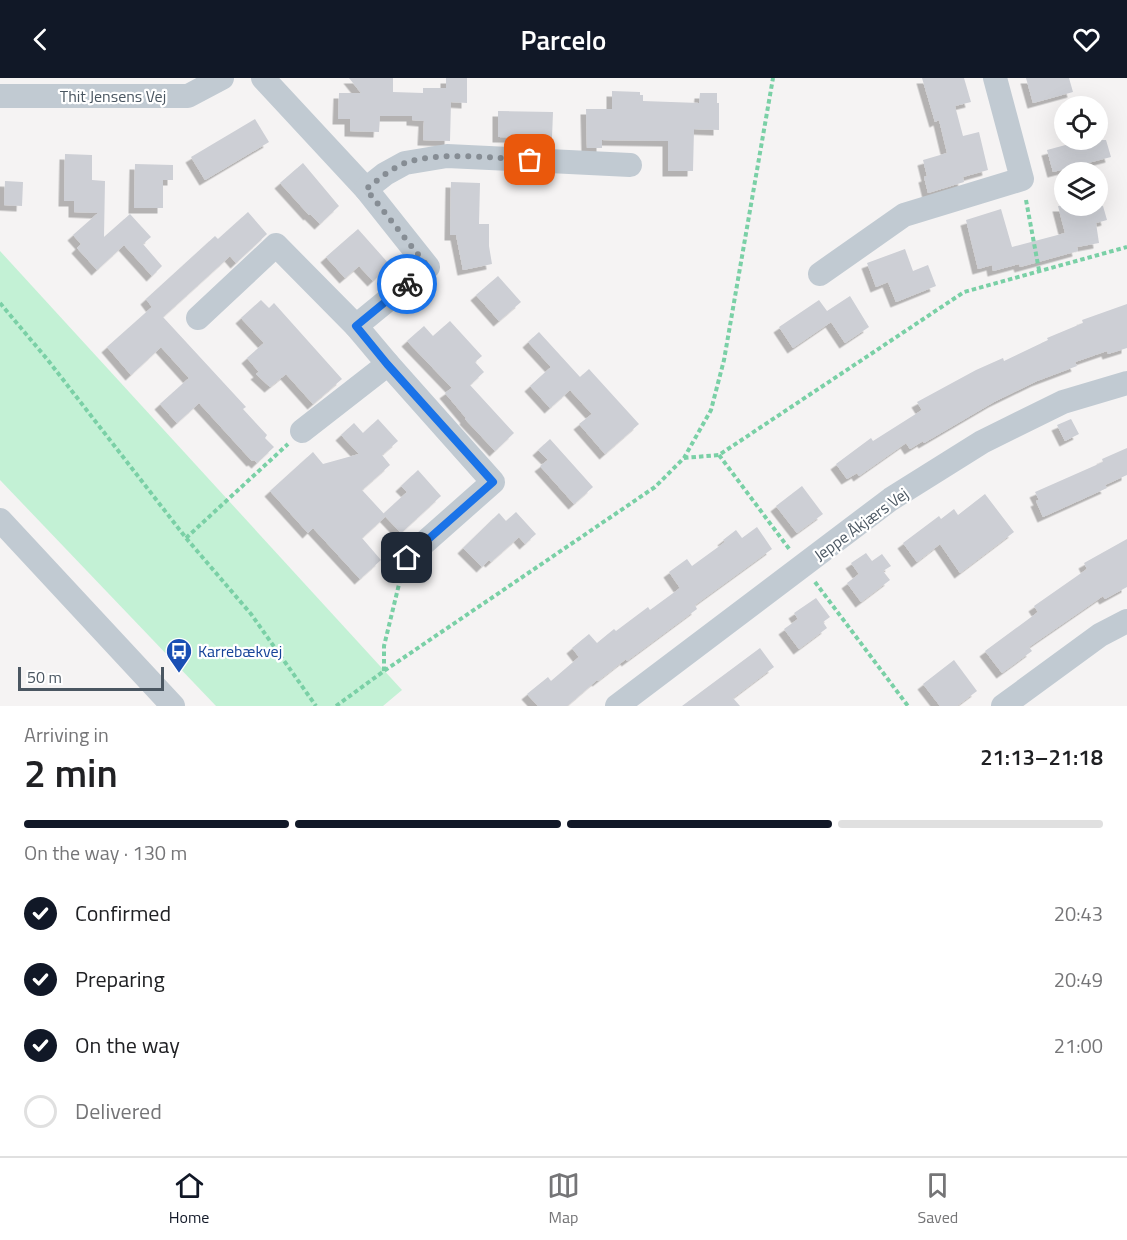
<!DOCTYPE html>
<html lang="en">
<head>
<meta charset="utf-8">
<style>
	body { margin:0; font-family:"Titillium Web",sans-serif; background:#f2f2f2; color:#202124; height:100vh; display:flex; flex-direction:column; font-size:22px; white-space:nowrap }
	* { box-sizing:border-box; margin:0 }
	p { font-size:20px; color:#757577 }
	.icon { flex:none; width:33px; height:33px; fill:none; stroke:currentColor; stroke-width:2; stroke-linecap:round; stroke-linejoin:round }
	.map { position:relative; height:628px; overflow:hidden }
	.sheet { display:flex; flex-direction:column; background:#fff; flex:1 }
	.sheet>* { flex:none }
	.tools { position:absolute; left:1054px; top:18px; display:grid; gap:12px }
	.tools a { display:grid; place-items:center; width:54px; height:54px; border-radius:50%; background:#fff; box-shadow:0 6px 24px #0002; font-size:30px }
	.scale { position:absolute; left:18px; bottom:15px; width:146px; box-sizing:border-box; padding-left:6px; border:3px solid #4a5661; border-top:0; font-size:16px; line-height:21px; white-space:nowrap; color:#4a5661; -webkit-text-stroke:4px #fff; paint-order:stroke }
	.pin { position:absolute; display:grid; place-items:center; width:51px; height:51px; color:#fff; margin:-26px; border-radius:12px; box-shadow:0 3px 9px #0006 }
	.courier { position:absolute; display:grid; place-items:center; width:60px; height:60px; margin:-30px; border:4px solid #1a73e8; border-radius:50%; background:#fff; color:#222; box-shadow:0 2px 8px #0007 }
	.headline em { font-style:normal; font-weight:600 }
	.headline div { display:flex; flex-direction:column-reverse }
	.headline { display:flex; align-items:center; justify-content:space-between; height:102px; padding:0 24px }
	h1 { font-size:39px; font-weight:600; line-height:45px }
	.bar { display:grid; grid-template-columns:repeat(4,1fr); gap:9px 6px; align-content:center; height:72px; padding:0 24px }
	.bar i { height:8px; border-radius:4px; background:#e0e0e0 }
	.bar .current { background:#111827 }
	.bar p { grid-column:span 4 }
	ol { padding:0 24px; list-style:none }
	li { display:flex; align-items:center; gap:18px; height:66px }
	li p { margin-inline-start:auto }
	li .icon { padding:6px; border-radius:50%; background:#111827; color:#fff; stroke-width:4 }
	li:last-child { color:#757577 }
	li i { width:33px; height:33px; border:3px solid #e0e0e0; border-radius:50% }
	header { display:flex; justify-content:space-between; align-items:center; height:78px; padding:0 24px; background:#111827; color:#fff; font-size:27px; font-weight:600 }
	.menu { display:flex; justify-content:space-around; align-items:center; height:84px; border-top:2px solid #e0e0e0; background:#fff; font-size:16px; color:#757577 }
	.menu a { display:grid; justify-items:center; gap:3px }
	.menu .current { color:#111827 }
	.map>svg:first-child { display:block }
</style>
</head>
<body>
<header><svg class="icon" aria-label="back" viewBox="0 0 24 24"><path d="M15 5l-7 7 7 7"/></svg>Parcelo<svg class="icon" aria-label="heart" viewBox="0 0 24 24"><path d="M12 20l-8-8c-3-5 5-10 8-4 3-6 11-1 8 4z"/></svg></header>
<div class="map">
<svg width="1127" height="628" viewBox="0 0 1127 628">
	<defs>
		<filter id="shadow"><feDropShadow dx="-5.5" dy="5.5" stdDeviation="0" flood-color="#0004"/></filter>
	</defs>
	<rect width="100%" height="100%" fill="#f5f3f3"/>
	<path fill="#c3f1d5" d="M0,173L402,612L383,628H216L0,402Z"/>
	<g fill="#cdcfd5" filter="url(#shadow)">
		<path d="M349,0H393V14L423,15V10H446V0H467V25L451,24L450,63L423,62L424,43L412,42V38H380L379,54L350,53V41H338L339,15H361Z"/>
		<path d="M922,0H964L971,24L955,28L963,58L979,54L988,92L963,99L964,104L928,115L924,99L927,98L923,82L947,75L939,42L935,44Z"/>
		<path d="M1026,0H1069L1073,14L1033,25Z"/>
		<path d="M612,13L640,14V17H643V23L699,25L700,15H717V25H719V52L694,51L693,93H668V63L602,62V70H587L586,31H612Z"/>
		<path d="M498,33L553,34L552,60L498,59Z"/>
		<path d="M255,41L269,64L205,102L191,79Z"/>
		<path d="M1072,62H1106L1111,79L1053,94L1047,72L1073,65Z"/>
		<path d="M65,76L92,77V102L105,103L104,159L130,136L151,159L143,166L162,188L152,198L124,167L97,192L77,170L81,166L73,157L98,135L74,134V123H64Z"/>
		<path d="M303,85L339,128L320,146L310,136L309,137L280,105Z"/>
		<path d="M135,86L173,87V102H163V130H134Z"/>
		<path d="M5,103L23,104L22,128L4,127Z"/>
		<path d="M451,104L480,105L479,146H489V168L492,186L463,192L456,157H450Z"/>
		<path d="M1058,128H1103L1107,142L1096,145L1099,165L1077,169L1078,173L1020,189L1019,186L993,193L992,187L978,191L966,142L1001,131L1012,169L1065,155Z"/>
		<path d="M248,134L267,156L236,185L230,178L163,239L246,329L243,331L267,357L265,360L274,369L257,385L254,382L252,383L199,325L177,345L160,326L189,300L161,269L131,297L107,269L152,229L146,221L215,158L218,161Z"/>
		<path d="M358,151L390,187L373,203L359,188L345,200L326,179Z"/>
		<path d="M905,171L913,193L928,187L936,208L896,224L888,204L876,209L867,185Z"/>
		<path d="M498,198L521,224L499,243L476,217Z"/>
		<path d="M850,218L869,249L845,265L831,244L793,270L779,249L819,222L827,233Z"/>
		<path d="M261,222L269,230L274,225L342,301L313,326L286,296L270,309L256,296L259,294L247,280L264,265L241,240Z"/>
		<path d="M1127,226V270L1108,276L1107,273L1075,284L1077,288L1037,303L994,324L924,365L923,363L910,371L906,365L859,398L857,395L847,401L836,386L871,360L873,363L922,332L917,324L976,292L1003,280L1004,283L1048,262L1047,260L1083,245L1082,242Z"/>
		<path d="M450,243L482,278L475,284L484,294L470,307L514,355L495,373L465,341L466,340L445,315L452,310L407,263L424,248L433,258Z"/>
		<path d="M539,254L580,299L589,291L639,346L605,376L579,346L592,336L570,312L550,330L530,308L551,289L528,264Z"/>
		<path d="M378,341L398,363L382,377L390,387L362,412L386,438L362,460L381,482L360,501L313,450L308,455L270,413L313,374L323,386L359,376L341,357L354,345L363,355Z"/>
		<path d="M1071,341L1079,356L1065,363L1057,347Z"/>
		<path d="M550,361L593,409L574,426L540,388L548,382L538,372Z"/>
		<path d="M1127,370V397L1105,407L1107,410L1043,439L1036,423L1039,422L1035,414L1103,384L1102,381Z"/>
		<path d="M418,392L441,418L401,455L383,436L407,414L401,408Z"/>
		<path d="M802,408L823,436L797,455L776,428Z"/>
		<path d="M985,416L1014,454L960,495L940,466L917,484L903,465L939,438L941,441L954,431L958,437Z"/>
		<path d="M516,434L536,456L525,466L519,459L491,484L489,482L482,489L463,470L499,435L506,443Z"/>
		<path d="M757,449L772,471L695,527L697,531L627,583L626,581L598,603L597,602L567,628H538L527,616L548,599L551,603L579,579L572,570L589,556L597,565L614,551L616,553L648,529L650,532L680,510L669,494L687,481L692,488L725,464L723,462L736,452L742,460Z"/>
		<path d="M1127,461V509L1105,521L1103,518L1029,569L1032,573L1002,595L985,573L1038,534L1034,528L1087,491L1084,485Z"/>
		<path d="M866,475L872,483L882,476L891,488L883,493L890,502L861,524L847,505L859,496L851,485Z"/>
		<path d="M816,520L830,539L823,544L827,550L799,571L784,551L798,541L794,535Z"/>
		<path d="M760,570L774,589L733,620L740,628H682Z"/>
		<path d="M954,582L977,613L957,628H940L923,606Z"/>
	</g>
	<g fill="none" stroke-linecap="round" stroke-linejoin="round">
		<g stroke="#7ad0a6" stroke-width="4" stroke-dasharray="4.5 3" stroke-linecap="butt">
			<path d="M1026,122L1039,192"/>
			<path d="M0,225L47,281L186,460L251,536L316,628"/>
			<path d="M719,377L790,472"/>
			<path d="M684,380L719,377L964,214L1127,169"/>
			<path d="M186,460L288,366"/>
			<path d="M815,504L908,628"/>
			<path d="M384,593V568L401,498"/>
			<path d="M336,628L384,593L655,409L684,380L711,332L724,282L773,0"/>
		</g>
		<g stroke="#c1cad2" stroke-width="24">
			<path d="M263,0L366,111L428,189L356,248L388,286L493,404L407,480"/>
			<path d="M0,18H188L222,0"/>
			<path d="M366,111L385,96L405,85L447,78L630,87"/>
			<path d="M820,196L904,137L1022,101L995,0"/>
			<path d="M198,240L276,167L356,248"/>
			<path d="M302,353L388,286"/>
			<path d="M0,442L173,628"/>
			<path d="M617,628L891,421L982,364L1063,324L1127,305"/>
			<path d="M1003,628L1100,557L1127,543"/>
		</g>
	</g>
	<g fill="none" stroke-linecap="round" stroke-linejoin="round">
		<path stroke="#868d94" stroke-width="6" stroke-dasharray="0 10.8" d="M407,206L428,189L366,111C378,102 390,91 405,85C439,73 493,80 530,82"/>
		<path stroke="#1a73e8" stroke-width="8" d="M407,206L356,248L387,286L493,404L407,480"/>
	</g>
	<defs>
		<g id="bus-pin" transform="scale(1.35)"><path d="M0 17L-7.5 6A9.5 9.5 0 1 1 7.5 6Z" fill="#1a4fb4" stroke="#fff"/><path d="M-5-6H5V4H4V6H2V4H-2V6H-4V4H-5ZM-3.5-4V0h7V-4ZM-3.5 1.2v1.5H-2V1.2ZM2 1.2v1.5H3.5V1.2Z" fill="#fff"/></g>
	</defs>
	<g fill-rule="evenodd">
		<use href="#bus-pin" x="179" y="573"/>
	</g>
	<g text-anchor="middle" stroke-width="4.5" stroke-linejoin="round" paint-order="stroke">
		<g font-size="16" fill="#4a5661" stroke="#fff">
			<text x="113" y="24">Thit Jensens Vej</text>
			<text transform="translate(861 446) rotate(-36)" y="6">Jeppe Åkjærs Vej</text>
		</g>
		<g font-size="16" fill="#164399" stroke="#fff" text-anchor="start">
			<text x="198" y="579">Karrebækvej</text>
		</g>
	</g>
</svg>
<div class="tools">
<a><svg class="icon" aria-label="locate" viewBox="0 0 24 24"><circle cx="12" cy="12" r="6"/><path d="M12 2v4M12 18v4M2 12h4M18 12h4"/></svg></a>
<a><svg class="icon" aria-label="layers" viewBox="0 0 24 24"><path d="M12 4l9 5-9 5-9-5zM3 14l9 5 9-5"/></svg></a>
</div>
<div class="scale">50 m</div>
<div class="pin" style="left:530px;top:82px;background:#ea580c"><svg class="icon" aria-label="bag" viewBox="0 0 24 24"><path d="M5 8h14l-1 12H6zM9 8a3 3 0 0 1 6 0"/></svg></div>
<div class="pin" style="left:407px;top:480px;background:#1f2937"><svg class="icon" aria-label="home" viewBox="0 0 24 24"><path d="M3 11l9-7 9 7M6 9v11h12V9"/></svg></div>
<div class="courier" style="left:407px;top:206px"><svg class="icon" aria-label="bike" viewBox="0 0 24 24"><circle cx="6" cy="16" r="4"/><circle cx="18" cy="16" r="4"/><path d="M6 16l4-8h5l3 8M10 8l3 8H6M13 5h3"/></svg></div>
</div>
<section class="sheet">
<div class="headline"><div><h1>2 min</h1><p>Arriving in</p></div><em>21:13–21:18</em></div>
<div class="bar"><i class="current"></i><i class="current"></i><i class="current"></i><i></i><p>On the way · 130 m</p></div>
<ol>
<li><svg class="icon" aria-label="check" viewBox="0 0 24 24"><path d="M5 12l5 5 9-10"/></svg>Confirmed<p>20:43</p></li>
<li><svg class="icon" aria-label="check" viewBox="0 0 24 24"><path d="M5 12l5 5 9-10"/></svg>Preparing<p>20:49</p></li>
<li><svg class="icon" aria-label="check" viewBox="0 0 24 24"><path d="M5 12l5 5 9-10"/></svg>On the way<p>21:00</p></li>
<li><i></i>Delivered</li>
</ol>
</section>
<nav class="menu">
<a class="current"><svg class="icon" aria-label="home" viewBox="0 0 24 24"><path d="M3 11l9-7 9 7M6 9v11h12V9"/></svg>Home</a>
<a><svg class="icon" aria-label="map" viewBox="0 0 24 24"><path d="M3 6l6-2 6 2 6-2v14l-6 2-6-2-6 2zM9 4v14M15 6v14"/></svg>Map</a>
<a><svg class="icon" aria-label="saved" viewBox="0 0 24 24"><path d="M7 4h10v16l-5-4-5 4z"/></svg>Saved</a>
</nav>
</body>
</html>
